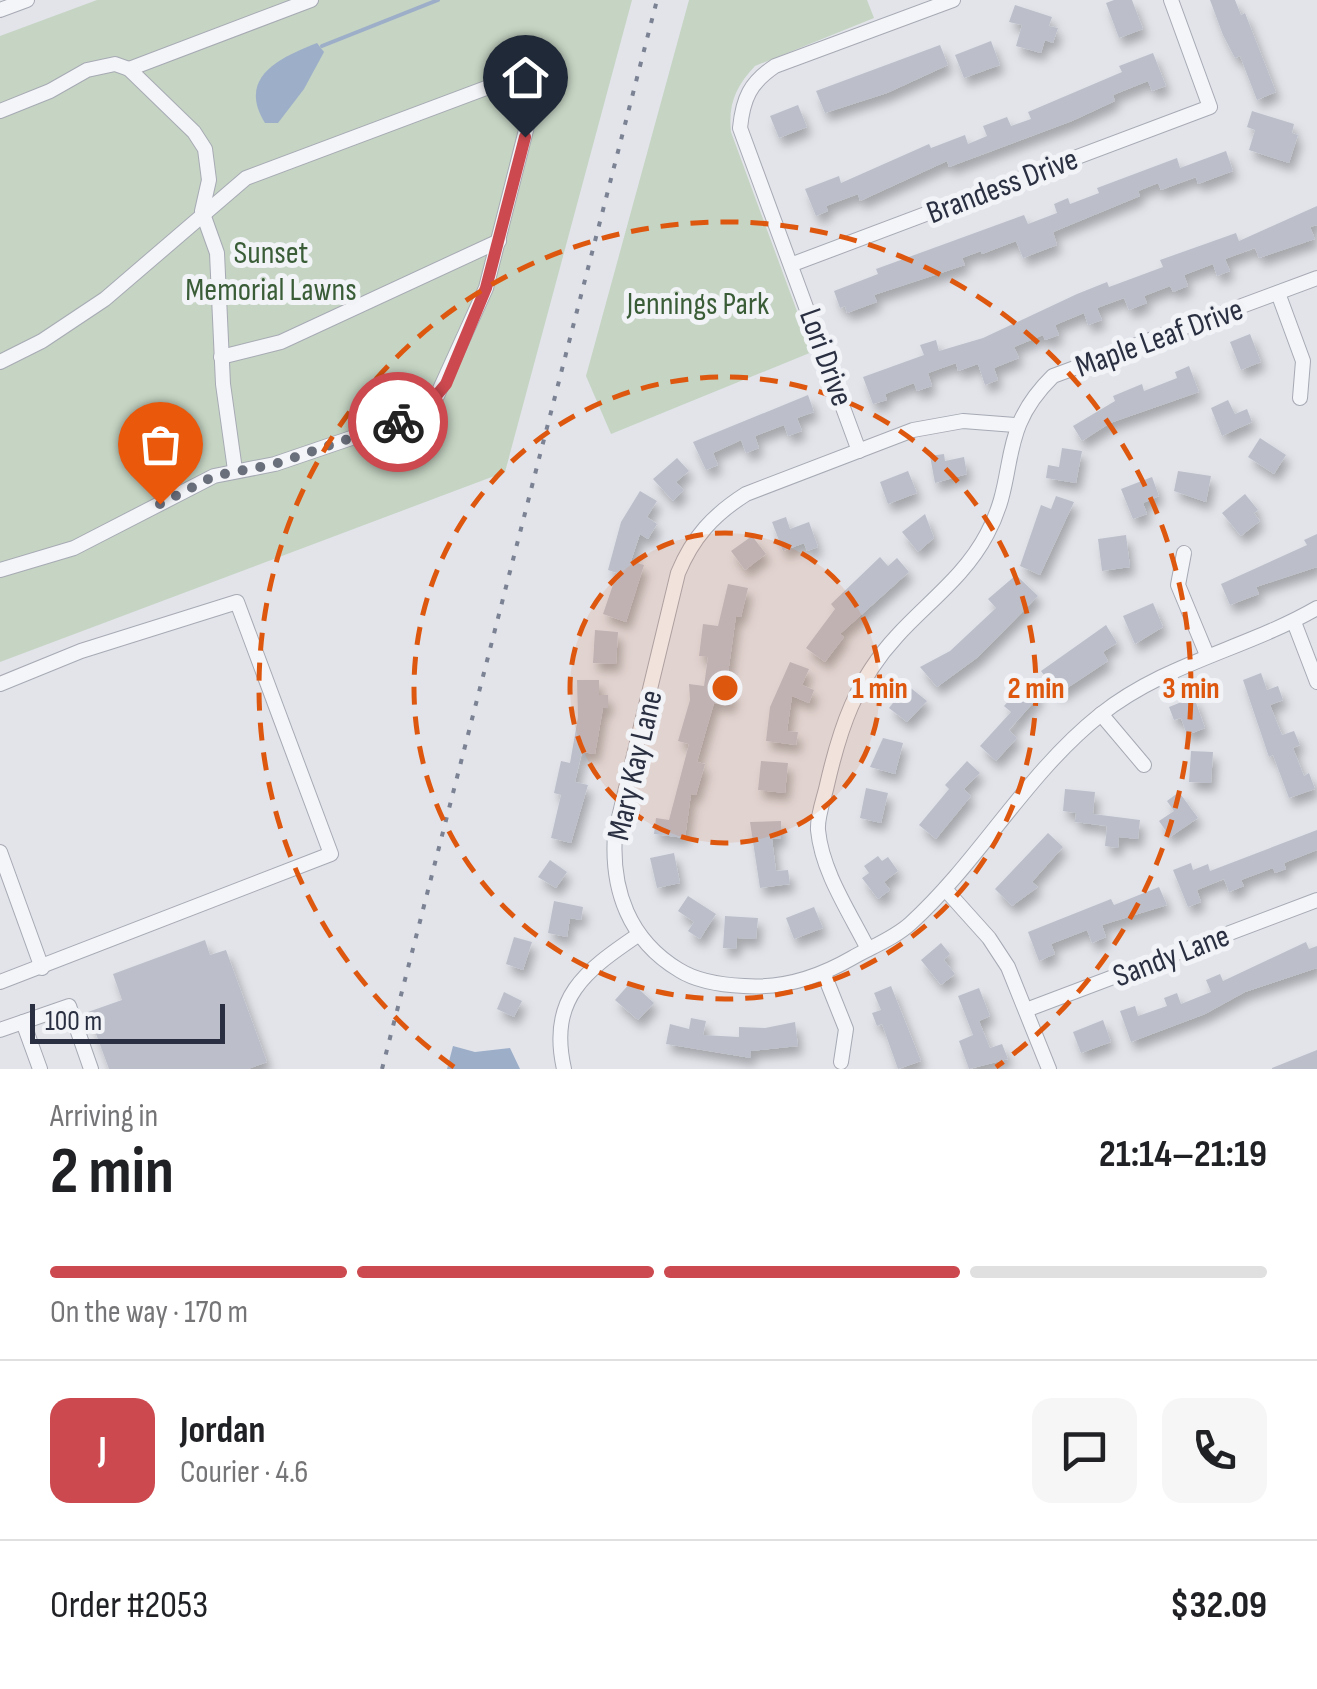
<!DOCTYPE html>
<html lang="en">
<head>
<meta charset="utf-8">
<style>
	body { margin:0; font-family:"Sofia Sans Condensed",sans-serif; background:#f6f6f6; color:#202124; height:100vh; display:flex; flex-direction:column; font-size:38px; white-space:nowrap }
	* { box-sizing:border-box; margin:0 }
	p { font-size:32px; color:#757577 }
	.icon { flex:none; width:55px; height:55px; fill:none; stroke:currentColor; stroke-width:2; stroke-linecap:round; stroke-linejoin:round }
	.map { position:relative; height:1069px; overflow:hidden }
	.sheet { display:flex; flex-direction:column; background:#fff; flex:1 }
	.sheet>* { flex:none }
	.scale { position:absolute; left:30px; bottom:25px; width:195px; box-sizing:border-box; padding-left:10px; border:5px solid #2a3041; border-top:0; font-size:28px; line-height:35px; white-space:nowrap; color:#2a3041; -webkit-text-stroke:8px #f1f3f7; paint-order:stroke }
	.pin { position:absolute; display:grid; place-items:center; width:85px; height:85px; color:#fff; margin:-102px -42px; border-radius:50% 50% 50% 0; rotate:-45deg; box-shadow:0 0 10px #0007 }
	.pin .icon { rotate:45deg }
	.courier { position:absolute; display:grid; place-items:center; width:100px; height:100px; margin:-50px; border:8px solid #cc494f; border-radius:50%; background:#fff; color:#222; box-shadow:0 2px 12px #0007 }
	.headline em { font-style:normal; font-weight:700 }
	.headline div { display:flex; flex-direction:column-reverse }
	.headline { display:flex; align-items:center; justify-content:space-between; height:170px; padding:0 50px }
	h1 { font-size:65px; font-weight:700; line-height:75px }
	.bar { display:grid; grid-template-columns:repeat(4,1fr); gap:15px 10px; align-content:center; height:120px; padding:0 50px }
	.bar i { height:12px; border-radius:8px; background:#e0e0e0 }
	.bar .on { background:#cc494f }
	.bar p { grid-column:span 4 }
	.line { display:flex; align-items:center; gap:25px; padding:0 50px; border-top:2px solid #e0e0e0 }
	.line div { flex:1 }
	.round { display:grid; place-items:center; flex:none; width:105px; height:105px; border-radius:20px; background:#f6f6f6 }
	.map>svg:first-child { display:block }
</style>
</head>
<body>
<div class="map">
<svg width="1317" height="1069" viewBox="0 0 1317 1069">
	<defs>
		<filter id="shadow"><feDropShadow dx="4.5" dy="8" stdDeviation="5" flood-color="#0004"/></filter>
	</defs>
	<rect width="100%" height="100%" fill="#e2e4ea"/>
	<g fill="#c5d4c3">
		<path d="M97,0H632L505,472L0,662V36Z"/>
		<path d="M689,0H867L874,18L755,66C736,86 728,104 731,132L812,352L611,434L586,376Z"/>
	</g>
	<g fill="#9daec9">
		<path d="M317,43L324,52L304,89L278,123H265C236,76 282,57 317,43Z"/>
		<path d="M453,1046L475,1052L510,1048L520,1069H447Z"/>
	</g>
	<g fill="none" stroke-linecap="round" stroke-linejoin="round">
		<path stroke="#9daec9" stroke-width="4" d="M322,46L438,0"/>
	</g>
	<g fill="#bcbfca" filter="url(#shadow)">
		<path d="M1114,0H1132L1143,29L1119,38L1106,3Z"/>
		<path d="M1210,0H1235L1241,15L1245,13L1276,92L1257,100L1240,56L1235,58L1223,35Z"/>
		<path d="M1015,5L1052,17L1049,26L1058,28L1053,43L1045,40L1041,53L1016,46L1022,25L1009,22Z"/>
		<path d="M991,41L1000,65L964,78L955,55Z"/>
		<path d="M940,45L948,65L887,93L825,113L816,91Z"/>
		<path d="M1153,53L1166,86L1152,91L1148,81L1113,95L1115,101L1072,121L949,167L947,161L860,201L858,194L826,206L828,211L816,216L805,189L839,176L841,183L929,144L931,148L965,135L968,144L987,136L983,126L1007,117L1011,126L1031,119L1028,112L1122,72L1119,66Z"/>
		<path d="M798,105L807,127L779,138L770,116Z"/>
		<path d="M1252,111L1294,124L1292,133L1298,135L1289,163L1249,150L1255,130L1247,127Z"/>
		<path d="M1226,151L1233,171L1198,184L1196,177L1161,190L1158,183L1138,191L1140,196L1053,232L1057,245L1023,258L1016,241L982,254L981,251L962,258L965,265L874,295L877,302L847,313L845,306L840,308L834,291L878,274L876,269L1024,215L1028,224L1057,213L1054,204L1068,198L1070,204L1099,193L1097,188L1177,158L1180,168Z"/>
		<path d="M1317,206V225L1310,227L1315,239L1259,258L1255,248L1225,259L1230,271L1217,276L1213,264L1184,275L1188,286L1173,292L1170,286L1144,296L1147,303L1129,310L1124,298L1097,308L1102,320L1088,325L1084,313L1055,325L1059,335L1045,340L1043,335L1014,347L1019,358L994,368L998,380L985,385L978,364L958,371L956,363L928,373L932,386L917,391L914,383L885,394L887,400L873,404L863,377L924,355L920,345L936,340L939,351L983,338L1077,294L1107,282L1109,287L1163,267L1160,260L1236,233L1239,241Z"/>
		<path d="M1250,334L1261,362L1241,370L1230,342Z"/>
		<path d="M1189,366L1199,392L1110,423L1082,441L1073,426L1115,401L1113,396L1142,384L1144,391L1177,378L1175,372Z"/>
		<path d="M808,395L814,412L797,418L802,431L788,436L784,425L755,436L759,448L746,453L741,440L713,453L718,465L706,470L693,442Z"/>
		<path d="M1228,400L1235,414L1247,409L1252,422L1222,436L1211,408Z"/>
		<path d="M1260,438L1286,455L1274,474L1248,457Z"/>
		<path d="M1062,448L1082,451L1076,483L1046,478L1048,465L1059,467Z"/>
		<path d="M944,454L945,461L964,457L967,474L935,483L930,456Z"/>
		<path d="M677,458L689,471L676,482L684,490L673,501L653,479Z"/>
		<path d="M908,471L917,493L888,504L880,482Z"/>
		<path d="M1178,471L1211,476L1206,502L1174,491Z"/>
		<path d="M1152,477L1159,496L1143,503L1147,514L1133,519L1121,489Z"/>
		<path d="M640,491L657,501L647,517L657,524L648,539L640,534L631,561L644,565L626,622L603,614L617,573L608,570L621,522Z"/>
		<path d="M1245,494L1258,510L1254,513L1260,521L1241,536L1222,513Z"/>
		<path d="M1056,496L1074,502L1040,575L1020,566L1041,505L1051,509Z"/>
		<path d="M925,514L934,538L918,552L902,532Z"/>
		<path d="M786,517L790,529L809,522L818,547L807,551L804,543L783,551L772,522Z"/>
		<path d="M1317,534V567L1256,587L1259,594L1230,605L1221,584L1307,545L1304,540Z"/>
		<path d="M1126,535L1130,567L1102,571L1098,539Z"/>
		<path d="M752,536L766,554L745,570L731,551Z"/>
		<path d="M880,557L888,566L897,558L909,572L840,634L844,637L825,662L806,648L835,609L831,604Z"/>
		<path d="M1016,575L1038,596L978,657L937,687L920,667L950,651L996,608L988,599Z"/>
		<path d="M728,584L748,588L741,617L736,616L726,688L733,689L731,705L714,703L697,762L705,764L696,795L691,794L685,838L654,834L656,818L669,820L689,744L678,741L690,700L689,684L704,686L708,657L699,656L703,624L718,626Z"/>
		<path d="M1153,603L1163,627L1135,644L1123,616Z"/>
		<path d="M1106,625L1117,643L1103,652L1108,661L1058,694L1041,671Z"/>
		<path d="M595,630L618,632L616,664L593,663Z"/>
		<path d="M790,662L809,669L802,685L814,690L809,703L792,696L787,731L798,732L796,745L766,741L770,707Z"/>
		<path d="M1261,673L1267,690L1278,686L1283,700L1270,705L1282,735L1294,731L1300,745L1293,748L1304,776L1309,773L1315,789L1289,798L1273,755L1269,757L1243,680Z"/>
		<path d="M577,680H599V695H608V708H603L595,754L582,752L575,782L588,785L571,843L551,838L561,795L554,793L561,761L570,763L578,717Z"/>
		<path d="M1025,682L1040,695L1009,730L1017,738L996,761L980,746L1011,712L1004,706Z"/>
		<path d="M907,685L927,701L907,722L889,708Z"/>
		<path d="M1194,697L1205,728L1187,735L1181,718L1174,720L1169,707Z"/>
		<path d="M883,738L903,743L895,774L870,767Z"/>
		<path d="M1191,751L1213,752L1211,783L1189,782Z"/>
		<path d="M761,761L788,763L785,793L758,790Z"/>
		<path d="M967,761L980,773L964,789L971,796L936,839L919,825L949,789L945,785Z"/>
		<path d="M866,788L888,793L881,823L860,818Z"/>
		<path d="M1065,789L1095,792L1093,814L1140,820L1138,839L1119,837L1118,848L1105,846L1107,826L1075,822L1076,813L1063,811Z"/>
		<path d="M1179,792L1198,818L1170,837L1159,821L1174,811L1167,801Z"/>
		<path d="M781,821V839H772L776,871L788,870L790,884L760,888L750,822Z"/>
		<path d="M1317,830V850L1284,863L1286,869L1275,873L1273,868L1241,880L1244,886L1229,892L1224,879L1197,890L1201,902L1188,907L1173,870L1191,863L1193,870L1208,864L1210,871Z"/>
		<path d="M1048,833L1063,847L1032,882L1038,887L1012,906L995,889Z"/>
		<path d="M674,853L680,883L657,888L650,858Z"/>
		<path d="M878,856L882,861L888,857L898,871L884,882L890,890L878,899L862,878L869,873L864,866Z"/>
		<path d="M550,860L567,872L556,888L538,877Z"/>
		<path d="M1159,887L1167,905L1102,925L1106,937L1092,943L1087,930L1051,944L1055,954L1039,961L1028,932L1111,899L1114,905Z"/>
		<path d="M688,896L716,914L700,939L688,931L694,922L678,911Z"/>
		<path d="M554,901L583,907L581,920L570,918L567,937L548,933Z"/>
		<path d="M814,907L823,928L794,939L786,918Z"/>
		<path d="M725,916L758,918L756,939L737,938L736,949L723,948Z"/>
		<path d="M514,937L532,942L523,970L506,964Z"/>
		<path d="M205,940L210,955L226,950L267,1062L248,1069H109L88,1012L122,1000L113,974Z"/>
		<path d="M1306,942L1309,949L1317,946V968L1245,992L1205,1014L1131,1042L1120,1011L1135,1006L1138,1016L1167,1006L1164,998L1177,993L1181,1004L1211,992L1206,980L1220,974L1223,981Z"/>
		<path d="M941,943L950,954L944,960L955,974L941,985L921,960Z"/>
		<path d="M631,982L654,1003L638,1020L615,1000Z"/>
		<path d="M891,986L921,1061L898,1069L882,1024L877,1026L872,1013L881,1010L874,993Z"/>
		<path d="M979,988L990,1016L979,1021L990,1048L1002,1044L1008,1059L969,1069L959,1041L973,1035L958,996Z"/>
		<path d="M504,992L522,1001L514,1017L497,1009Z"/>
		<path d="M691,1018L706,1021L703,1035L739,1037V1027L765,1028L795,1022L798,1046L751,1051V1058L666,1044L670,1024L689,1029Z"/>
		<path d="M1103,1020L1111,1042L1081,1053L1073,1032Z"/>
		<path d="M1317,1050V1069H1272V1068Z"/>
	</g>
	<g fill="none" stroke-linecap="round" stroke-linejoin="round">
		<g stroke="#a7aab4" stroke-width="16">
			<g id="minor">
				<path d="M0,10L27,0"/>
				<path d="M129,69L311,0"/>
				<path d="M0,111L50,91L87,70L115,64L129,69L194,132L205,149L209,180L202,211L217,253L223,384L235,470"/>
				<path d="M793,264L1210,107L1171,0"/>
				<path d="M1278,293L1303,361L1300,398"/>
				<path d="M221,357L281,342L499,241"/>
				<path d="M0,362L42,341L105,299L246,178L542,67L486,288L436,398L413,417L275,464L214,476L74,548L0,570"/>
				<path d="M1015,425L963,421L913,430L746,494C713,515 693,537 678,573L615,834C611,890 629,940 679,970C698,982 722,985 744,986C783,989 819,977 852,958C871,947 895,938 911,923C980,860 1026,774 1100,715C1165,663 1246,649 1317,608"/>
				<path d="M859,451L740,128C743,98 750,83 775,66L953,0"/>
				<path d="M1184,553L1178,585L1207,655"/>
				<path d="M1294,622L1317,682"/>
				<path d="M0,684L81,651L237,602L331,854L0,982"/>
				<path d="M1101,714L1144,765"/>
				<path d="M0,852L42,968"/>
				<path d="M945,889L989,938L1008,967L1049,1069"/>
				<path d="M868,949C850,913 822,872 818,830C817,816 824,799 827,785C840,728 856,680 897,636C928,602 965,576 987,534C1020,473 995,433 1053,376L1317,278"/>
				<path d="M824,974L846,1029L841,1062"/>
				<path d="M1026,1010L1317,900"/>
				<path d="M23,1022L40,1069"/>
				<path d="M0,1030L69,1006L91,1069"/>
				<path d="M564,1069C548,998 585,971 638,935"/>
			</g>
		</g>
		<use href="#minor" stroke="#f4f5f8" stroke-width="14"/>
		<path stroke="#7b8293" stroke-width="4" stroke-dasharray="5 10" stroke-linecap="butt" d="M382,1069L657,0"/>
	</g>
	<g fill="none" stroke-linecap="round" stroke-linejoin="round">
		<path stroke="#6a6f7c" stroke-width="10" stroke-dasharray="0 18" d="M160,504L214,476L275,464L398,422"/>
		<path stroke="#cc494f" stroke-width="12" d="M398,422L426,408L446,384L486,288L525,137"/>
	</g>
	<circle cx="725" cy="688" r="155" fill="#de570f" fill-opacity=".12"/>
	<g fill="none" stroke="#de570f" stroke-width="5" stroke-dasharray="18 12">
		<circle cx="725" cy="688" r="155"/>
		<circle cx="725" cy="688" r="311"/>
		<path d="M454 1067A466 466 0 1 1 996 1067"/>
	</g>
	<g text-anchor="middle" stroke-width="10" stroke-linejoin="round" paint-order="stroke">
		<g font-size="32" fill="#2a3041" stroke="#f1f3f7">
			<text transform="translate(1002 185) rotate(-21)" y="11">Brandess Drive</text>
			<text transform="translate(1159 337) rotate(-20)" y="11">Maple Leaf Drive</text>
			<text transform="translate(827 357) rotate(70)" y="11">Lori Drive</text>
			<text transform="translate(634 765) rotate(-77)" y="11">Mary Kay Lane</text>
			<text transform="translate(1171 955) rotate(-21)" y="11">Sandy Lane</text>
		</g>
		<g font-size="32" fill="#3a5d37" stroke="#f1f3f7">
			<text x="271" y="263">Sunset<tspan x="271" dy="37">Memorial Lawns</tspan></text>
			<text x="698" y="314">Jennings Park</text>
		</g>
	</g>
	<circle cx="725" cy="688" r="15" fill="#de570f" stroke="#f1f3f7" stroke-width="5"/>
	<g font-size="30" text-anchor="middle" font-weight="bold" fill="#de570f" stroke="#f1f3f7" stroke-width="10" stroke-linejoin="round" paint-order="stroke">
		<text x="880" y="698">1 min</text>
		<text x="1036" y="698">2 min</text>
		<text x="1191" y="698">3 min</text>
	</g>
</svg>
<div class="scale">100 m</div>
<div class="pin" style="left:160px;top:504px;background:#ea580c"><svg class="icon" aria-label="bag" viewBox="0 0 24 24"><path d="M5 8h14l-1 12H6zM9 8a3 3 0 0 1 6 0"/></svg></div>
<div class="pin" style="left:525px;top:137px;background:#1f2937"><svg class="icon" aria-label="home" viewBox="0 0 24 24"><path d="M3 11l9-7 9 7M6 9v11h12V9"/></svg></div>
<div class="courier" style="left:398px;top:422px"><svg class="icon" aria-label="bike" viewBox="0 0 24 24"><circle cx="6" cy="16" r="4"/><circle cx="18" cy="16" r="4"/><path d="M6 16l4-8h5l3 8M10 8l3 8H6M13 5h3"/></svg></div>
</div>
<section class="sheet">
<div class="headline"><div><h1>2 min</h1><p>Arriving in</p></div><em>21:14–21:19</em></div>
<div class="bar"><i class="on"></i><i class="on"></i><i class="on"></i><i></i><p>On the way · 170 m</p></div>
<div class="line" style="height:180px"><b class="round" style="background:#cc494f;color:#fff">J</b><div><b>Jordan</b><p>Courier · 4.6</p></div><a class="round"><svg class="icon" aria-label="chat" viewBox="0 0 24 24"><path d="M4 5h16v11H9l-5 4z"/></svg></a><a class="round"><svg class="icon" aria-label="phone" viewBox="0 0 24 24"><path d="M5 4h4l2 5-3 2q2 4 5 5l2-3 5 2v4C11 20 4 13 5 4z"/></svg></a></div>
<div class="line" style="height:130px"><div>Order #2053</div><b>$32.09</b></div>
</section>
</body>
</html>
